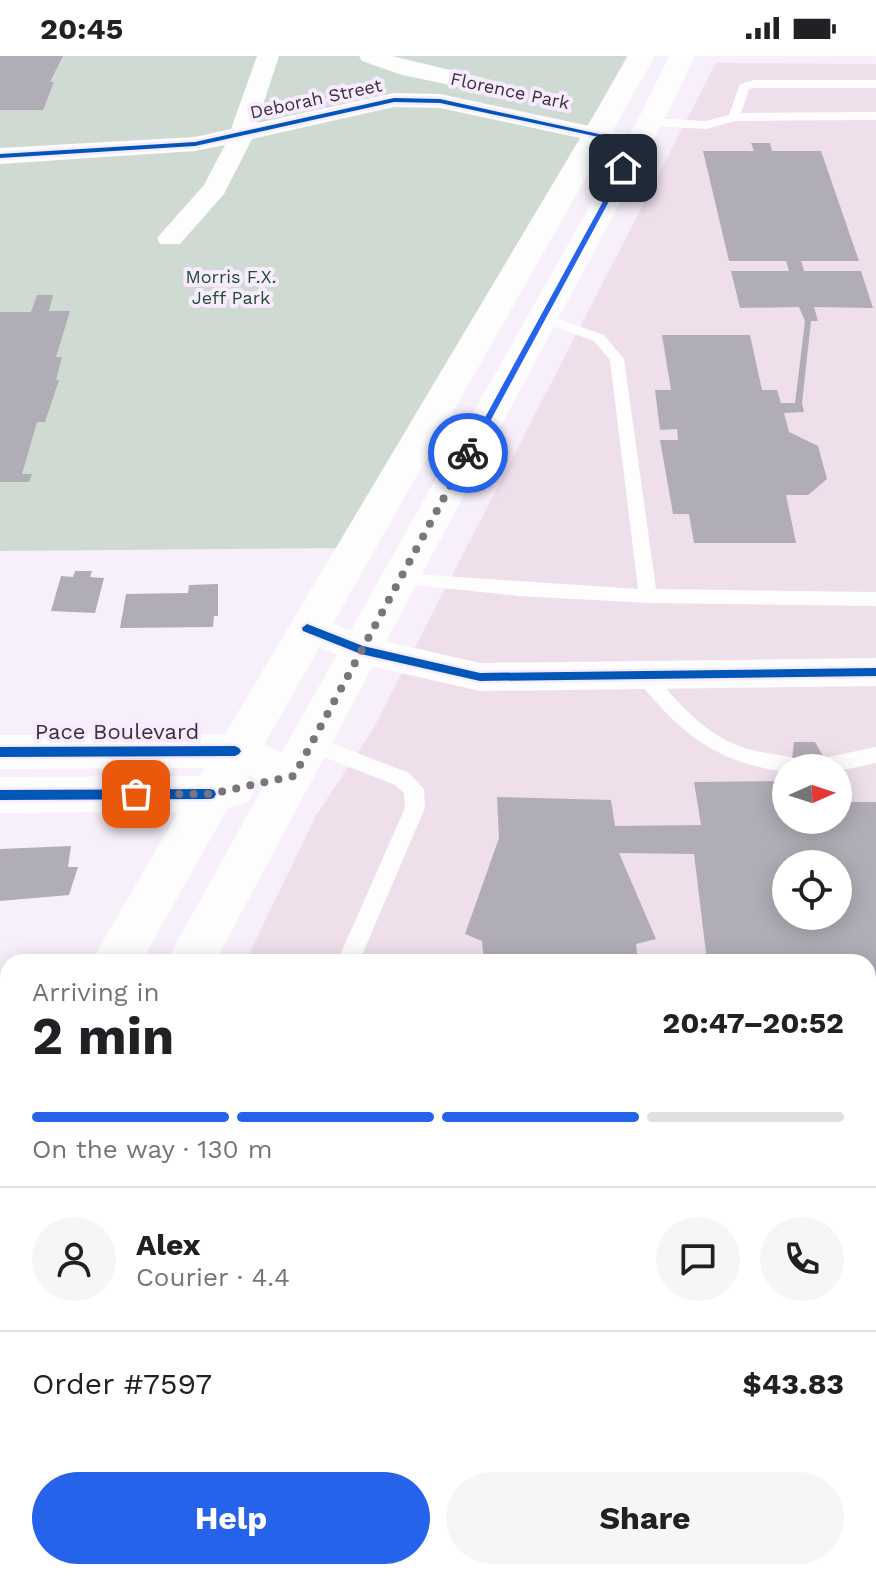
<!DOCTYPE html>
<html lang="en">
<head>
<meta charset="utf-8">
<style>
	body { margin:0; font-family:"Work Sans",sans-serif; background:#f6f6f6; color:#202124; height:100vh; display:flex; flex-direction:column; font-size:30px; white-space:nowrap }
	* { box-sizing:border-box; margin:0 }
	p { font-size:26px; color:#757577 }
	.icon { flex:none; width:44px; height:44px; fill:none; stroke:currentColor; stroke-width:2; stroke-linecap:round; stroke-linejoin:round }
	.map { position:relative; flex:1; overflow:hidden }
	.details { position:absolute; left:0px; top:898px; width:876px; height:626px; display:flex; flex-direction:column; background:#fff; border-radius:24px 24px 0 0; box-shadow:0 4px 20px #0003 }
	.details>* { flex:none }
	.needle { width:52px; rotate:87deg }
	.buttons { position:absolute; left:772px; top:698px; display:grid; gap:16px }
	.buttons a { display:grid; place-items:center; width:80px; height:80px; border-radius:50%; background:#fff; box-shadow:0 4px 20px #0003; font-size:40px }
	.pin { position:absolute; display:grid; place-items:center; width:68px; height:68px; color:#fff; margin:-34px; border-radius:16px; box-shadow:0 4px 12px #0006 }
	.courier { position:absolute; display:grid; place-items:center; width:80px; height:80px; margin:-40px; border:6px solid #2563eb; border-radius:50%; background:#fff; color:#222; box-shadow:0 2px 10px #0007 }
	.summary em { font-style:normal; font-weight:700 }
	.summary div { display:flex; flex-direction:column-reverse }
	.summary { display:flex; align-items:center; justify-content:space-between; height:136px; padding:0 32px }
	h1 { font-size:52px; font-weight:700; line-height:60px }
	.bar { display:grid; grid-template-columns:repeat(4,1fr); gap:12px 8px; align-content:center; height:96px; padding:0 32px }
	.bar i { height:10px; border-radius:6px; background:#e0e0e0 }
	.bar .selected { background:#2563eb }
	.bar p { grid-column:span 4 }
	.line { display:flex; align-items:center; gap:20px; padding:0 32px; border-top:2px solid #e0e0e0 }
	.line div { flex:1 }
	.round { display:grid; place-items:center; flex:none; width:84px; height:84px; border-radius:42px; background:#f6f6f6 }
	.cta { display:flex; gap:16px; margin-top:auto; padding:16px 32px }
	.cta a { flex:1; height:92px; border-radius:48px; background:#2563eb; color:#fff; font-size:32px; font-weight:700; line-height:92px; text-align:center }
	.cta a+a { background:#f6f6f6; color:#202124 }
	.status { display:flex; justify-content:space-between; align-items:center; height:56px; padding:0 40px; background:#fff; direction:ltr }
	.status svg { height:22px; fill:currentColor }
	.map>svg:first-child { display:block }
</style>
</head>
<body>
<div class="status"><b>20:45</b><svg viewBox="0 0 49 12"><path d="M0 12V9h3v3zM5 12V6h3v6zM10 12V3h3v9zM15 12V0h3v12zM26 1h20v11H26zM47 4h2v5h-2z"/></svg></div>
<div class="map">
<svg width="876" height="1523" viewBox="0 0 876 1523">
	<rect width="100%" height="100%" fill="#f7effa"/>
	<path fill="#eedfeb" fill-rule="evenodd" d="M716,7L876,8V1523H0V1399L8,1384V1516H868V906H245L317,758L372,675ZM786,712H838V764H786ZM786,808H838V860H786Z"/>
	<path fill="#cedad2" d="M0,0H627L353,492L0,495Z"/>
	<g fill="#b1adb6" fill-rule="evenodd">
		<path d="M0,0H63L50,26H54L43,54H0Z"/>
		<path d="M751,87H770L772,95H821L859,205H801L804,215H861L873,252L814,251L818,265H811L802,347L804,356L784,357L789,376L818,390L827,423L808,439H786L796,487H694L689,458H673L660,384H678L677,373L660,374L655,334H671L662,279H750L762,334H777L781,347H795L805,265L799,251L740,252L731,215H789L786,205H729L703,95H754Z"/>
		<path d="M37,239H53L49,255H70L56,301H62L56,324H59L45,366H37L22,418H32L29,426H0V256H31Z"/>
		<path d="M75,515H92L90,521L104,522L95,557L51,555L61,520L73,521Z"/>
		<path d="M218,528V560H214L213,571L120,572L126,538L188,537L189,529Z"/>
		<path d="M794,686H815L830,712H791Z"/>
		<path d="M786,725V764H838V726L850,746H876V1002H868V906L707,905L694,798L619,797L656,883L636,888L638,906H484L482,885L465,878L499,782L497,741L611,744L615,770L701,769L694,726ZM786,808H838V860H786Z"/>
		<path d="M71,790L68,811H78L69,839L0,845V793Z"/>
		<rect x="868" y="1014" width="8" height="474"/>
	</g>
	<g fill="none" stroke-linecap="round" stroke-linejoin="round">
		<g fill="#fefdfe" fill-rule="evenodd">
			<path d="M754,24H876V32H755L749,33L741,57L876,56V64L735,65L707,73L650,70L644,66L650,62L706,65L729,59L740,28Z"/>
			<path d="M541,257L604,279L624,303L656,533L876,536V550L648,547L519,540L394,527L391,523L400,517L638,533L610,304L594,285L536,264L534,261Z"/>
			<path d="M644,612L651,614C677,646 706,681 748,693C764,698 782,698 798,703L799,712H786V716C714,706 682,678 637,624L635,619Z"/>
			<path d="M311,679L409,717L424,733L425,752L359,906H337L405,752L404,737L395,729L304,693L301,687L304,681Z"/>
			<path d="M876,691V707L838,715V712H820L818,709L821,703L828,701Z"/>
		</g>
		<g fill="#fefdfe" fill-rule="evenodd">
			<path d="M257,0H279L257,67L394,37L440,38L636,80L648,87L636,94L440,52L394,51L252,83L224,138L180,188H160L157,182L204,129L225,89L195,95L0,108V92L195,81L231,73Z"/>
			<path d="M359,0H392L483,22L487,27L475,34L402,19L362,5Z"/>
			<path d="M307,558L367,581L480,607L876,602V630L480,635L361,608L294,582L289,572L294,562Z"/>
		</g>
		<g fill="#fefdfe" fill-rule="evenodd">
			<path d="M629,0H655L264,689L282,696L637,66L669,0H695L663,66L215,906H166L265,727L247,719L255,733L248,746L228,752L141,906H91L178,756L0,757V721L200,720L204,712L0,713V679L225,678Z"/>
			<path d="M8,1066V1129L0,1132V1069Z"/>
			<path d="M8,1206V1274L0,1277V1209Z"/>
		</g>
		<g stroke="#f8eaff" stroke-width="5">
			<g id="cycleway">
				<path d="M394,42L440,43L640,87L636,89L440,47L394,46L195,90L0,102V98L195,86Z"/>
				<path d="M307,568L363,590L480,617L876,612V620L480,625L361,598L303,575L302,572Z"/>
				<path d="M235,690L239,692L241,695L239,698L235,700L0,701V691Z"/>
				<path d="M210,733L214,734L216,738L214,742L210,743L0,744V734Z"/>
			</g>
		</g>
		<use href="#cycleway" fill="#0057b8" fill-rule="evenodd"/>
	</g>
	<path fill="#2563eb" d="M623,109L627,112L473,397L464,400Z"/>
	<g fill="none" stroke-linecap="round" stroke-linejoin="round">
		<path stroke="#7b747d" stroke-width="8" stroke-dasharray="0 14.4" d="M136,738H210L294,720L468,397"/>
	</g>
	<g text-anchor="middle" stroke-width="8" stroke-linejoin="round" paint-order="stroke">
		<g font-size="18" fill="#38323a" stroke="#f8eaff">
			<text transform="translate(510 35) rotate(12)" y="6">Florence Park</text>
			<text transform="translate(316 43) rotate(-12)" y="6">Deborah Street</text>
		</g>
		<g font-size="18" fill="#204f2c" stroke="#f8eaff">
			<text x="231" y="227">Morris F.X.<tspan x="231" dy="21">Jeff Park</tspan></text>
		</g>
		<g font-size="22" fill="#38323a" stroke="#f8eaff">
			<text x="117" y="683">Pace Boulevard</text>
		</g>
	</g>
</svg>
<div class="buttons">
<a><svg class="needle" viewBox="-14 -14 28 28"><path d="M0-13l5 13h-10z" fill="#e53935"/><path d="M0 13l5-13h-10z" fill="#757577"/></svg></a>
<a><svg class="icon" aria-label="locate" viewBox="0 0 24 24"><circle cx="12" cy="12" r="6"/><path d="M12 2v4M12 18v4M2 12h4M18 12h4"/></svg></a>
</div>
<div class="pin" style="left:136px;top:738px;background:#ea580c"><svg class="icon" aria-label="bag" viewBox="0 0 24 24"><path d="M5 8h14l-1 12H6zM9 8a3 3 0 0 1 6 0"/></svg></div>
<div class="pin" style="left:623px;top:112px;background:#1f2937"><svg class="icon" aria-label="home" viewBox="0 0 24 24"><path d="M3 11l9-7 9 7M6 9v11h12V9"/></svg></div>
<div class="courier" style="left:468px;top:397px"><svg class="icon" aria-label="bike" viewBox="0 0 24 24"><circle cx="6" cy="16" r="4"/><circle cx="18" cy="16" r="4"/><path d="M6 16l4-8h5l3 8M10 8l3 8H6M13 5h3"/></svg></div>
<section class="details">
<div class="summary"><div><h1>2 min</h1><p>Arriving in</p></div><em>20:47–20:52</em></div>
<div class="bar"><i class="selected"></i><i class="selected"></i><i class="selected"></i><i></i><p>On the way · 130 m</p></div>
<div class="line" style="height:144px"><a class="round"><svg class="icon" aria-label="person" viewBox="0 0 24 24"><circle cx="12" cy="8" r="4"/><path d="M4 21q1-7 8-7t8 7"/></svg></a><div><b>Alex</b><p>Courier · 4.4</p></div><a class="round"><svg class="icon" aria-label="chat" viewBox="0 0 24 24"><path d="M4 5h16v11H9l-5 4z"/></svg></a><a class="round"><svg class="icon" aria-label="phone" viewBox="0 0 24 24"><path d="M5 4h4l2 5-3 2q2 4 5 5l2-3 5 2v4C11 20 4 13 5 4z"/></svg></a></div>
<div class="line" style="height:104px"><div>Order #7597</div><b>$43.83</b></div>
<div class="cta"><a>Help</a><a>Share</a></div>
</section>
</div>
</body>
</html>
